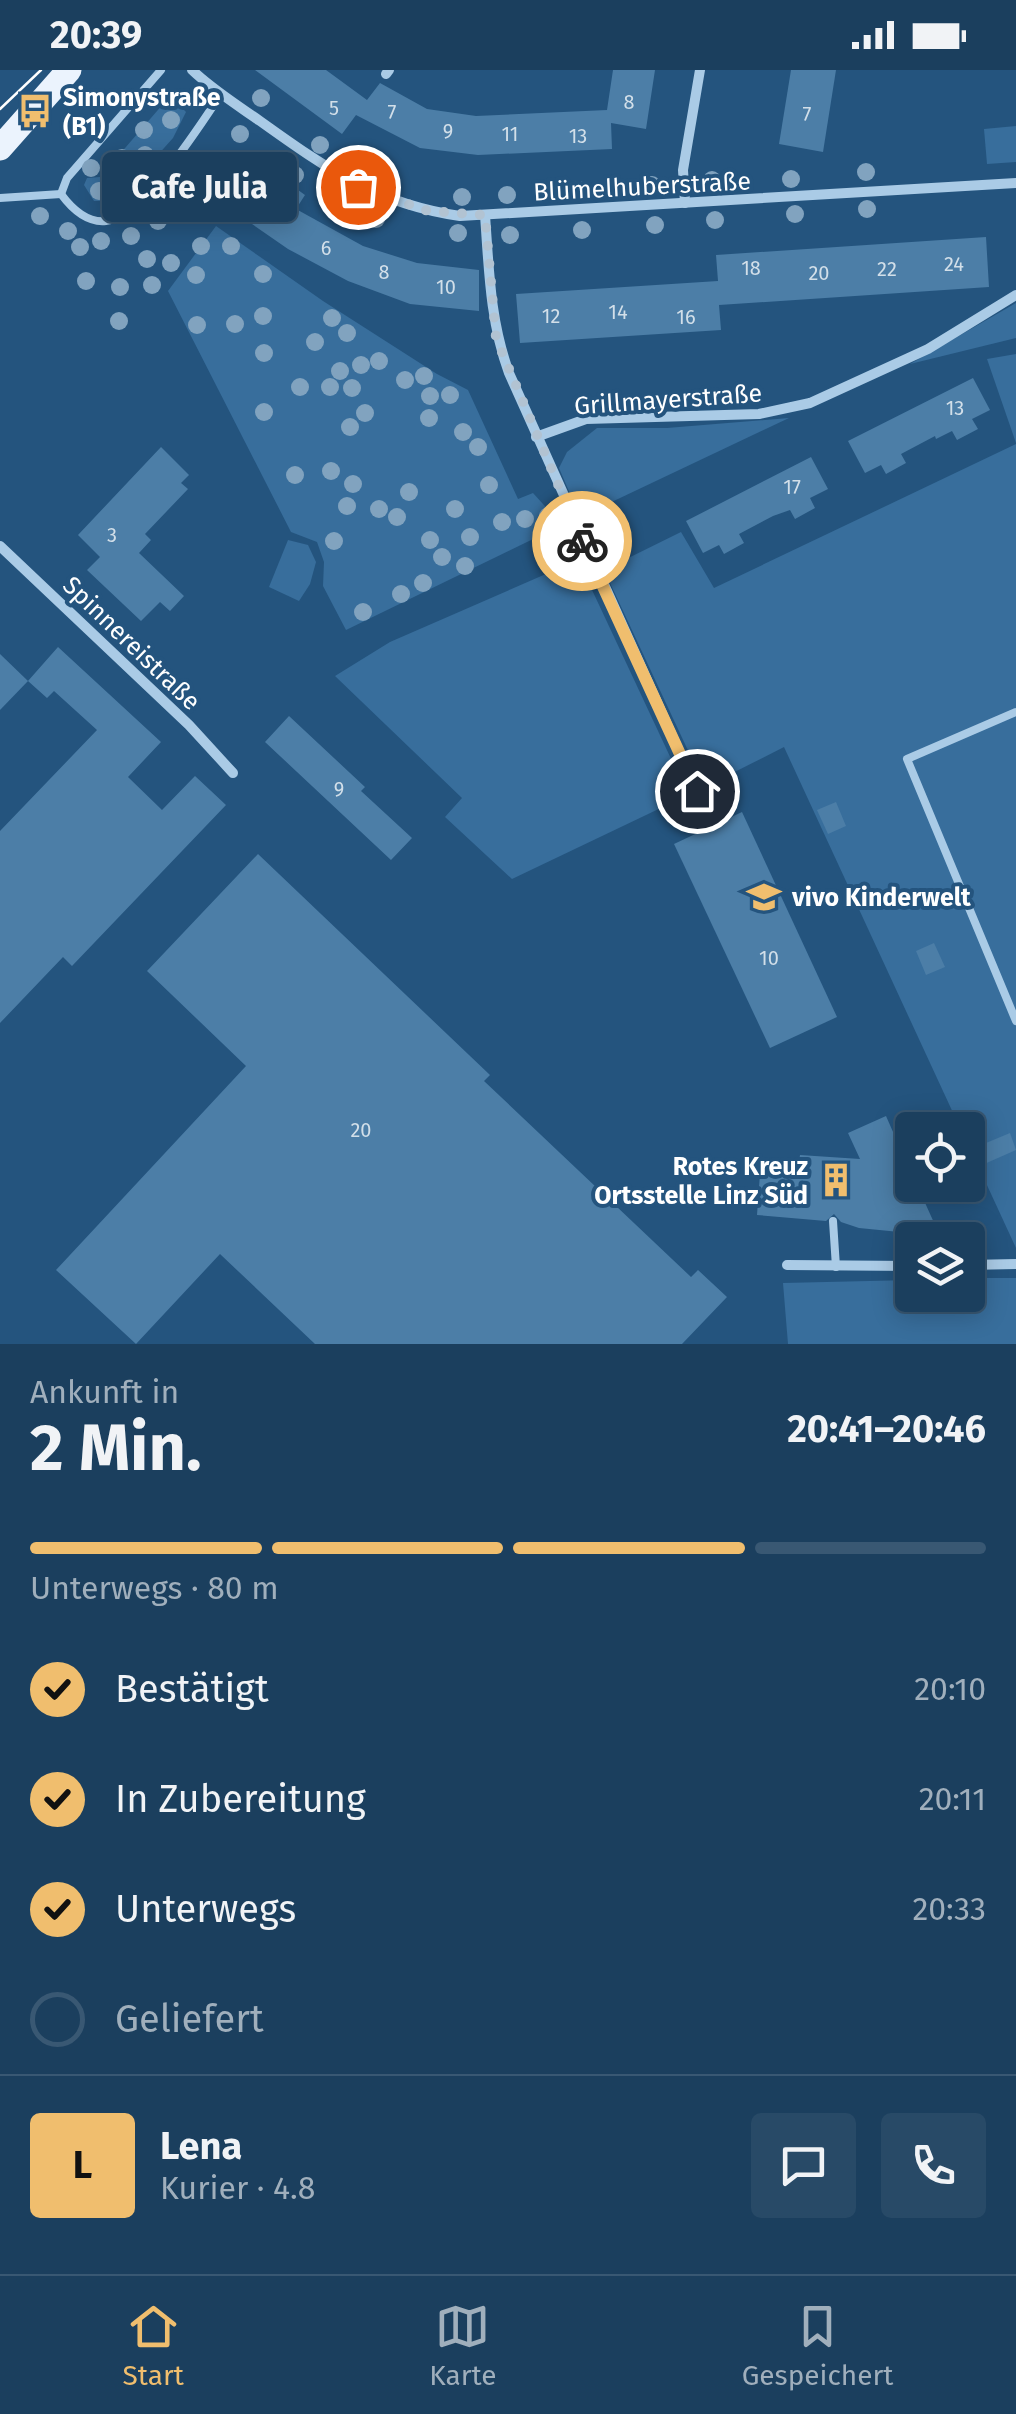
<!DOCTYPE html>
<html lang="de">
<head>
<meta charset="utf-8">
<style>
	body { margin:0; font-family:"Fira Sans",sans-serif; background:#284a67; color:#f1f3f6; height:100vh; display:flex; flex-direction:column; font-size:38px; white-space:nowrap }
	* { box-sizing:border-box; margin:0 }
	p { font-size:32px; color:#a0afbc }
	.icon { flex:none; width:55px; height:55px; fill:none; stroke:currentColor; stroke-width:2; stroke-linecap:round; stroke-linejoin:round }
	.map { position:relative; height:1274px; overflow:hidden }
	.panel { display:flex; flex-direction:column; background:#1b3f5e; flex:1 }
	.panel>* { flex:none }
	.buttons { position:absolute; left:895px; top:1042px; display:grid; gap:20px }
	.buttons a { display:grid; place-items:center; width:90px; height:90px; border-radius:10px; background:#1b3f5e; box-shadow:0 5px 25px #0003,0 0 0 2px #395873; font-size:50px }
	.pin { position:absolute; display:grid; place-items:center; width:85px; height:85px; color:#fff; margin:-42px; border:5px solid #fff; border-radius:50%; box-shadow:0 2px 10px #0007 }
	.courier { position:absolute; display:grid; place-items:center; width:100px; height:100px; margin:-50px; border:8px solid #f0be6e; border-radius:50%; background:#fff; color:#222; box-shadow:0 2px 12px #0007 }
	.bubble { position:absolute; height:70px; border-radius:10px; background:#1b3f5e; box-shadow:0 5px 25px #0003,0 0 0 2px #395873; font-size:32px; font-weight:700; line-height:70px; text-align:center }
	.headline em { font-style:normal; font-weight:700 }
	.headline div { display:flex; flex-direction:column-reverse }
	.headline { display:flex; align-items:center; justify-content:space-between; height:170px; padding:0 30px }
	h1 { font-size:65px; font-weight:700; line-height:75px }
	.bar { display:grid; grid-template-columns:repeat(4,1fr); gap:15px 10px; align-content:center; height:120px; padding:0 30px }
	.bar i { height:12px; border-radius:8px; background:#395873 }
	.bar .current { background:#f0be6e }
	.bar p { grid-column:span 4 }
	.line { display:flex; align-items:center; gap:25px; padding:0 30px; border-top:2px solid #395873 }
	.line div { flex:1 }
	.round { display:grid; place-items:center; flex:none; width:105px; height:105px; border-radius:10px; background:#284a67 }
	ol { padding:0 30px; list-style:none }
	li { display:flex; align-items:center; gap:30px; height:110px }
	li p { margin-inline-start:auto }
	li .icon { padding:10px; border-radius:50%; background:#f0be6e; color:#111; stroke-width:4 }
	li:last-child { color:#a0afbc }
	li i { width:55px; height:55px; border:5px solid #395873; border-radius:50% }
	.status { display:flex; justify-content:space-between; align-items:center; height:70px; padding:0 50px; background:#1b3f5e; direction:ltr }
	.status svg { height:28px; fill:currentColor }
	.dock { display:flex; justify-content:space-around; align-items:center; height:140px; border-top:2px solid #395873; background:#1b3f5e; font-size:28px; color:#a0afbc }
	.dock a { display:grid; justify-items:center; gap:5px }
	.dock .current { color:#f0be6e }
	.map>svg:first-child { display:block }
</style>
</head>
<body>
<div class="status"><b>20:39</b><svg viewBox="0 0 49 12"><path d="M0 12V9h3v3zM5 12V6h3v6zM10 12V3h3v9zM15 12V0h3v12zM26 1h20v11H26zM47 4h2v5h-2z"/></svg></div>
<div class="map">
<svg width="1016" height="1274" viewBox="0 0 1016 1274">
	<rect width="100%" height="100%" fill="#24547e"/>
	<g fill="#386e9c">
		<path d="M170,26L186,42L173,68L121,126L111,131H94L84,115L87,108L100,107Z"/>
		<path d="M1016,56V92L987,94L984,59Z"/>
		<path d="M216,156L323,231L437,304L468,320L518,429L533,423L562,455L346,560L323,516L324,492L317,472L291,462L168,221Z"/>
		<path d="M1016,233V268L910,294Z"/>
		<path d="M1016,284V373L987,289Z"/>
		<path d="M789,348L580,447L559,398L567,382L597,358H667Z"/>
		<path d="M1016,374V1178L968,1074V1060H961L784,677L705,717L604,500L681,462L714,518Z"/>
		<path d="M288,470L308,475L316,492L310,514L299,531L269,517Z"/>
		<path d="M578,490L688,725L512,809L445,747L462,728L335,606L390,572Z"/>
		<path d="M968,1208H1016V1274H788L783,1213L912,1210V1225H968Z"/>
	</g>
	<g fill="#4c7ea7">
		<path d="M255,0H326L367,30L380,13L427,39L476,46L607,40L613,0H655L646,59L611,53L612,79L478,85L420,78L356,45L342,64Z"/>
		<path d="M791,0H836L823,82L779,74Z"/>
		<path d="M250,85L305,125L296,139L363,176L417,193L479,200V241L410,234L348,211L288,179L216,129Z"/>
		<path d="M986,167L989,217L719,235L721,260L520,273L516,224L718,211L716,185Z"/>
		<path d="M973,308L990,340L972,349L978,359L957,370L952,361L936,369L935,366L901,384L906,393L886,404L881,395L865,403L848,371Z"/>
		<path d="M161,377L189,405L181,413L188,419L145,464L151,470L139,483L184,526L170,541L160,532L141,551L87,500L100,487L78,465Z"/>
		<path d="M811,387L828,419L810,428L815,438L795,449L790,440L773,446L739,464L744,473L724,484L719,475L703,483L686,451Z"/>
		<path d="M58,577L161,672L128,707L162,740L195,706L226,735L72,896L63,887L0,953V761L97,660L54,621L47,628L28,611Z"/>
		<path d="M0,584L28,611L0,640Z"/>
		<path d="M289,646L365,717L361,721L412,768L391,790L265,672Z"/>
		<path d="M836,732L846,756L828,764L817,740Z"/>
		<path d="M742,742L837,947L770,978L674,774Z"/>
		<path d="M258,784L490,1005L484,1011L691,1207L698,1200L727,1227L682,1274H315L220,1184L136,1274L56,1200L246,996L147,901Z"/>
		<path d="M934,873L945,897L926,905L916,881Z"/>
		<path d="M886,1046L912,1105V1115H917L940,1166L859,1158L841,1152L834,1144L826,1151L757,1145L760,1104L776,1106L777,1095L798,1098L800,1085L860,1089L848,1063Z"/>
		<path d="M1010,1063L1016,1080L982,1095L974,1078Z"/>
	</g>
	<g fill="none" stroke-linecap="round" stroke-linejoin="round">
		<g stroke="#aacbe6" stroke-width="8">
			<path d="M61,124C72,139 87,153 106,151C142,147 201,54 221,24"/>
			<path d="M61,124L67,108L161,0"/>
			<path d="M0,128L61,124"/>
			<path d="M1016,642L907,689L1016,951"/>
			<path d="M833,1151L836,1197"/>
		</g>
		<g stroke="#aacbe6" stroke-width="10">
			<path d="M192,0C213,20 237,35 260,51C327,99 377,134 460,146L1016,113"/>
			<path d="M386,4L389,0"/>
			<path d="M685,133L683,100L700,0"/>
			<path d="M485,145C489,200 490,251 509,303L697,721"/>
			<path d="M536,367L586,349L759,344L810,333L928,279L1016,225"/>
			<path d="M0,476L189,655L233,703"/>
			<path d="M787,1195L912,1196"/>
			<path d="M968,1195L1016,1194"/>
		</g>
		<path stroke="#ebf3fd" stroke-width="25" d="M0,78L69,0"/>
		<path stroke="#fff" stroke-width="2.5" d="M0,39L41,0"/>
	</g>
	<g fill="#81a3bf">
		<circle cx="261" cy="28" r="9"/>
		<circle cx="171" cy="50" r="9"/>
		<circle cx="144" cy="60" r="9"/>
		<circle cx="240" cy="64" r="9"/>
		<circle cx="320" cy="75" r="9"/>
		<circle cx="145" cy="85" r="9"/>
		<circle cx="122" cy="88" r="9"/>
		<circle cx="213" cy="91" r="9"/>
		<circle cx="91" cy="98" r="9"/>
		<circle cx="866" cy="102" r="9"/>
		<circle cx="295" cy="105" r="9"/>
		<circle cx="172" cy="109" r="9"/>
		<circle cx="200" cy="109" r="9"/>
		<circle cx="791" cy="109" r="9"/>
		<circle cx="712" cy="110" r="9"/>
		<circle cx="123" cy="113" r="9"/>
		<circle cx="390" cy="114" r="9"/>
		<circle cx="652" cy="115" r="9"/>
		<circle cx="579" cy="120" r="9"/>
		<circle cx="99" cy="121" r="9"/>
		<circle cx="507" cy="125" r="9"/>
		<circle cx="462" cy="127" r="9"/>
		<circle cx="867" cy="139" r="9"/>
		<circle cx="795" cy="144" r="9"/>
		<circle cx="40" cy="146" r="9"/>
		<circle cx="376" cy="149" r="9"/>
		<circle cx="715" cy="150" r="9"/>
		<circle cx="158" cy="151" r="9"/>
		<circle cx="655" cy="155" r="9"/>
		<circle cx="582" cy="160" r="9"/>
		<circle cx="68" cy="161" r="9"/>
		<circle cx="458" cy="163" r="9"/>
		<circle cx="510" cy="165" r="9"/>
		<circle cx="131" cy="166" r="9"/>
		<circle cx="101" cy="171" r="9"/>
		<circle cx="201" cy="176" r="9"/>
		<circle cx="231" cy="176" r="9"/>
		<circle cx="80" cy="177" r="9"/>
		<circle cx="147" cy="189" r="9"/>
		<circle cx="171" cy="193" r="9"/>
		<circle cx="263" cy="204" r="9"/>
		<circle cx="196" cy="205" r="9"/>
		<circle cx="86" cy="211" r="9"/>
		<circle cx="152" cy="215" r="9"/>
		<circle cx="120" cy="217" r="9"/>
		<circle cx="263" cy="246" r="9"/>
		<circle cx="332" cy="248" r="9"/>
		<circle cx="119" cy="251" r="9"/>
		<circle cx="235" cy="254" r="9"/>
		<circle cx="197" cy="255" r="9"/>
		<circle cx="347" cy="263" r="9"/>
		<circle cx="315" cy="272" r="9"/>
		<circle cx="264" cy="283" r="9"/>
		<circle cx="379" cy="291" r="9"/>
		<circle cx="361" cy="295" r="9"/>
		<circle cx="340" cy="301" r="9"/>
		<circle cx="424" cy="306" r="9"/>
		<circle cx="405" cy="310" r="9"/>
		<circle cx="300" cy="317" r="9"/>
		<circle cx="330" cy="317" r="9"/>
		<circle cx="352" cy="318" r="9"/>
		<circle cx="450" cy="325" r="9"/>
		<circle cx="430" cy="326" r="9"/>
		<circle cx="264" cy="342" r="9"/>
		<circle cx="365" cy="343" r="9"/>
		<circle cx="429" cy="348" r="9"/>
		<circle cx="350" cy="357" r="9"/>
		<circle cx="463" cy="362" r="9"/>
		<circle cx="478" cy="377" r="9"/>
		<circle cx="331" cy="401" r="9"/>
		<circle cx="295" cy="405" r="9"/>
		<circle cx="353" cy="414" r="9"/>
		<circle cx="489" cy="415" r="9"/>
		<circle cx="409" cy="422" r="9"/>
		<circle cx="347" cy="436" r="9"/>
		<circle cx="379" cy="439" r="9"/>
		<circle cx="455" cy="439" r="9"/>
		<circle cx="548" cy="446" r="9"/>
		<circle cx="397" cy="447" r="9"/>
		<circle cx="525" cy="449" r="9"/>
		<circle cx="502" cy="452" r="9"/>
		<circle cx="470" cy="467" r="9"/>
		<circle cx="430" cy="470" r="9"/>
		<circle cx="334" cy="471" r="9"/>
		<circle cx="442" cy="487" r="9"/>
		<circle cx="465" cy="496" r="9"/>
		<circle cx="423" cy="513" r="9"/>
		<circle cx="401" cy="524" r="9"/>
		<circle cx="363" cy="542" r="9"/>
	</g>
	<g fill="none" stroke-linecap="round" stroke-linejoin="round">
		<path stroke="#b2c3d2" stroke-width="10" stroke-dasharray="0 18" d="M358,117L428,141L485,145L496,268L582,471"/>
		<path stroke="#f0be6e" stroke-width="12" d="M582,471L697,721"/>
	</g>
	<defs>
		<g id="bus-bare" transform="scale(2.7)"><path d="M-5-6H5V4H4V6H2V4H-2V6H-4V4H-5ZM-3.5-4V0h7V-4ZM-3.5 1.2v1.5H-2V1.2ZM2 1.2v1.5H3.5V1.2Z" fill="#f0be6e" stroke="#24547e" stroke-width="2.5" paint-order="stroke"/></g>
		<g id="school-bare" transform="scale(2.7)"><path d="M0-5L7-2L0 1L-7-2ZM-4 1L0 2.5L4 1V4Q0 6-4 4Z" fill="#f0be6e" stroke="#24547e" stroke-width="2.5" paint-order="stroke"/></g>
		<g id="building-bare" transform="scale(2.7)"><path d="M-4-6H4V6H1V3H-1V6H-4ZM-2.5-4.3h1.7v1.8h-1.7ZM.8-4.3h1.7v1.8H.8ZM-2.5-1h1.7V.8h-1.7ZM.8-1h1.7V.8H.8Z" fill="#f0be6e" stroke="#24547e" stroke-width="2.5" paint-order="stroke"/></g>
	</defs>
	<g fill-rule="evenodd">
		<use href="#bus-bare" x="35" y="41"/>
		<use href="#school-bare" x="764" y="827"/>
		<use href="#building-bare" x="836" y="1110"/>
	</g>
	<g text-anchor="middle" stroke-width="8" stroke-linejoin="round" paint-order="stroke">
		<g font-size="20" fill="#d2dfe9">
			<text x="629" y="39">8</text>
			<text x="334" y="45">5</text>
			<text x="392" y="49">7</text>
			<text x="807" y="51">7</text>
			<text x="448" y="68">9</text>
			<text x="510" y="71">11</text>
			<text x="578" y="73">13</text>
			<text x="326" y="185">6</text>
			<text x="954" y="201">24</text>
			<text x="751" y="205">18</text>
			<text x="887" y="206">22</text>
			<text x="384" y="209">8</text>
			<text x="819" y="210">20</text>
			<text x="446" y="224">10</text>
			<text x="618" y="249">14</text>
			<text x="551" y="253">12</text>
			<text x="686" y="254">16</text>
			<text x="955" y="345">13</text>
			<text x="792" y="424">17</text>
			<text x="112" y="472">3</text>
			<text x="339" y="726">9</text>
			<text x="769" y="895">10</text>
			<text x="361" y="1067">20</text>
		</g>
		<g font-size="25" font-weight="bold" fill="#fff" stroke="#24547e" text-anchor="start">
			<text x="63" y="36">Simonystraße<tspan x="63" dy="29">(B1)</tspan></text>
			<text x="792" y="836">vivo Kinderwelt</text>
			<text x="808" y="1105" text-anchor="end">Rotes Kreuz<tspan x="808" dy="29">Ortsstelle Linz Süd</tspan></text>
		</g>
		<g font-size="25" fill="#fff" stroke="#24547e">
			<text transform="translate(642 116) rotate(-3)" y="9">Blümelhuberstraße</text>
			<text transform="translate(668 329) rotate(-4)" y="9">Grillmayerstraße</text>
			<text transform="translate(132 573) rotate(44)" y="9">Spinnereistraße</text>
		</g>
	</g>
</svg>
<div class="buttons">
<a><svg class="icon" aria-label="locate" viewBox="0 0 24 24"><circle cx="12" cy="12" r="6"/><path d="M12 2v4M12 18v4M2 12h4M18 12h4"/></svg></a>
<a><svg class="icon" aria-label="layers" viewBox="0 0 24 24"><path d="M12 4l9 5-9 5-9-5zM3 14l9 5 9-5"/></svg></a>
</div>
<div class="pin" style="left:358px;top:117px;background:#ea580c"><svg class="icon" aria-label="bag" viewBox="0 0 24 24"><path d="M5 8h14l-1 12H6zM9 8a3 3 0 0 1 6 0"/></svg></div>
<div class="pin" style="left:697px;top:721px;background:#1f2937"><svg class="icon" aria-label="home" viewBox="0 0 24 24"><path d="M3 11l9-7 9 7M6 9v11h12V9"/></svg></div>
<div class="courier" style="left:582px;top:471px"><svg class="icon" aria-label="bike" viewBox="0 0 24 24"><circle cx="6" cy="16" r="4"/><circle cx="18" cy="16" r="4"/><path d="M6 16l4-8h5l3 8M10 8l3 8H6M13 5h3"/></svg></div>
<div class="bubble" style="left:102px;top:82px;width:195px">Cafe Julia</div>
</div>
<section class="panel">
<div class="headline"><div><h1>2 Min.</h1><p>Ankunft in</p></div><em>20:41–20:46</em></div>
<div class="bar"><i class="current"></i><i class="current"></i><i class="current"></i><i></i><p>Unterwegs · 80 m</p></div>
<ol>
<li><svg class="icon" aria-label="check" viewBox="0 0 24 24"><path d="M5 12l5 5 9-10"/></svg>Bestätigt<p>20:10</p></li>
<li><svg class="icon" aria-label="check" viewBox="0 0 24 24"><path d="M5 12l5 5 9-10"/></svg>In Zubereitung<p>20:11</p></li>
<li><svg class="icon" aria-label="check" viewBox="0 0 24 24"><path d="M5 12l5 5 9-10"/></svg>Unterwegs<p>20:33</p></li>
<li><i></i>Geliefert</li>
</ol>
<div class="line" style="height:180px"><b class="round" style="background:#f0be6e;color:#111">L</b><div><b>Lena</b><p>Kurier · 4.8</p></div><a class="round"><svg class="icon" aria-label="chat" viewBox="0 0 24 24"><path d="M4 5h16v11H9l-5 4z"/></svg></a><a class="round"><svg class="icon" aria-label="phone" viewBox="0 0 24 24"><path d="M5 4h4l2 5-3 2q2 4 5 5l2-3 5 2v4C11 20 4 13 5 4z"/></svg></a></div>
</section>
<nav class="dock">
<a class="current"><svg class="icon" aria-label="home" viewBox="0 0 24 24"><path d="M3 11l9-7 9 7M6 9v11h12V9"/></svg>Start</a>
<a><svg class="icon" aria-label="map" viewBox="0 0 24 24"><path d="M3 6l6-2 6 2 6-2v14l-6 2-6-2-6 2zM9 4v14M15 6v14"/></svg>Karte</a>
<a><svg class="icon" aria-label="saved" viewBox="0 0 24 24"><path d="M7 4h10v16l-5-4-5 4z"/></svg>Gespeichert</a>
</nav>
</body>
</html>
